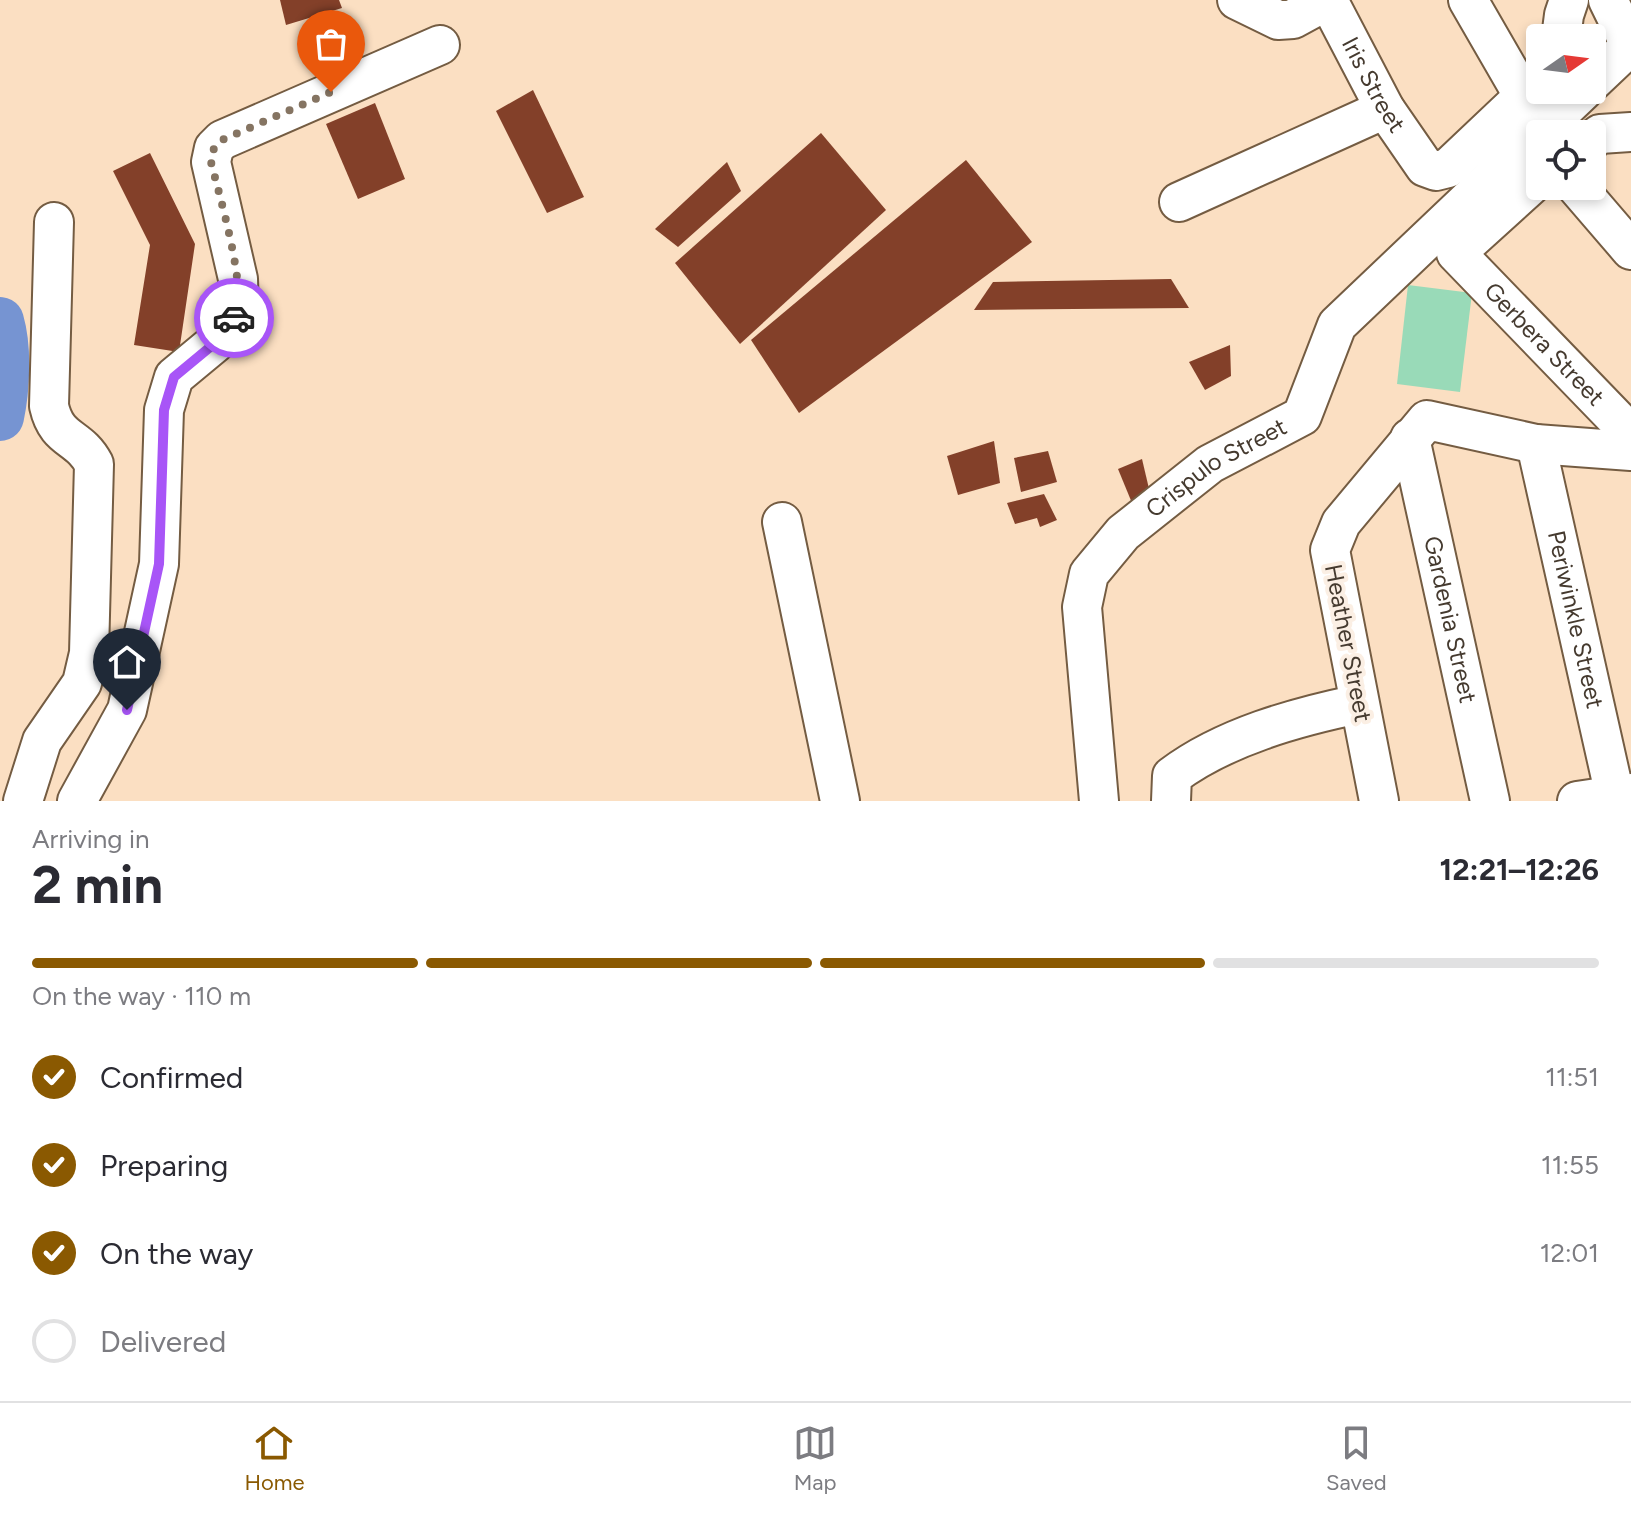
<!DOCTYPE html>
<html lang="en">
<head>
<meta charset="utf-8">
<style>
	body { margin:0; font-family:Figtree,sans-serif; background:#f2f2f3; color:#2b2b33; height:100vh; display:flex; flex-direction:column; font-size:30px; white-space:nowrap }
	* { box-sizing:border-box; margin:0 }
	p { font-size:26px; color:#7c7c81 }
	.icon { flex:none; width:44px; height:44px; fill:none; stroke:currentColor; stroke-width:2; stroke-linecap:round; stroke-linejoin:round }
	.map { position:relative; height:801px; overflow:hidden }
	.details { display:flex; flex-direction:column; background:#fff; flex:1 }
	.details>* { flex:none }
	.needle { width:52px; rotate:76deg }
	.controls { position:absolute; left:1526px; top:24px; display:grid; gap:16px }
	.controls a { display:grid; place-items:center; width:80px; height:80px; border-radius:8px; background:#fff; box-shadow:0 4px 12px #0003; font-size:40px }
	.pin { position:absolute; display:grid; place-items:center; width:68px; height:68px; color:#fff; margin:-82px -34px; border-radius:50% 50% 50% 0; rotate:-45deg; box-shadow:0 0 8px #0007 }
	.pin .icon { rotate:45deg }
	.courier { position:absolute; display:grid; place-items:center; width:80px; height:80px; margin:-40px; border:6px solid #a855f7; border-radius:50%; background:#fff; color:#222; box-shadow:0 2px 10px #0007 }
	.head em { font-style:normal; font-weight:700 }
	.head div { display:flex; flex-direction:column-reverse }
	.head { display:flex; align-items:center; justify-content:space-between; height:136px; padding:0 32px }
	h1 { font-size:52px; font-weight:700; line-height:60px }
	.bar { display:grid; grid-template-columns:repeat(4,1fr); gap:12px 8px; align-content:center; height:96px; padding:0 32px }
	.bar i { height:10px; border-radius:6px; background:#e1e1e2 }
	.bar .active { background:#8a5901 }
	.bar p { grid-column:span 4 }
	ol { padding:0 32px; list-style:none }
	li { display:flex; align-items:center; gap:24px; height:88px }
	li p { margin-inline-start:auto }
	li .icon { padding:8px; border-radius:50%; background:#8a5901; color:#fff; stroke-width:4 }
	li:last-child { color:#7c7c81 }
	li i { width:44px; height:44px; border:4px solid #e1e1e2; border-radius:50% }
	.dock { display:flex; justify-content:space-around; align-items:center; height:112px; border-top:2px solid #e1e1e2; background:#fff; font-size:22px; color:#7c7c81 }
	.dock a { display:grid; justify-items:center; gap:4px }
	.dock .active { color:#8a5901 }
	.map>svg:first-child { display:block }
</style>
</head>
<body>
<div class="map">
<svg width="1631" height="801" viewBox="0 0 1631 801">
	<rect width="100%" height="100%" fill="#fbdfc2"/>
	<path fill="#99dab8" d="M1408,285L1472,293L1460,392L1397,384Z"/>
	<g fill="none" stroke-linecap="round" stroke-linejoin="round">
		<path stroke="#7694d2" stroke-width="48" d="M0,321C8,349 6,388 0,417"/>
	</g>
	<g fill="#834029">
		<path d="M280,0H339L342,8L286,25Z"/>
		<path d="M533,90L584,197L547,213L496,111Z"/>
		<path d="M375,103L405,179L358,199L326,124Z"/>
		<path d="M821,133L886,210L740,344L675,263Z"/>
		<path d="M150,153L195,244L179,352L134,345L150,245L113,171Z"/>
		<path d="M966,160L1032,242L799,413L751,340Z"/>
		<path d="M727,162L741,191L678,247L655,229Z"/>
		<path d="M1171,279L1189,308L974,310L993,282Z"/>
		<path d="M1230,345L1231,376L1205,390L1189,362Z"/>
		<path d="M994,441L1000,483L958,495L947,456Z"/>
		<path d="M1048,451L1057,482L1021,492L1014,458Z"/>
		<path d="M1142,459L1150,493L1132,503L1118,469Z"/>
		<path d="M1044,494L1057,520L1040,527L1037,518L1015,524L1007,503Z"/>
	</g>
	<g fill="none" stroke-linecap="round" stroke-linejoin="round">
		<g stroke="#745c42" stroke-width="42">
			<g id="minor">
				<path d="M1237,0L1278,20L1293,19L1328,0"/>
				<path id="s1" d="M1328,0L1385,109L1425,167L1436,171L1448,168L1540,81"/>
				<path d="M1468,0L1524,97"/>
				<path d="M1608,0L1631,47"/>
				<path d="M1561,38L1564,15L1569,0"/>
				<path d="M1592,82L1631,45"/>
				<path d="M1592,140L1600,134L1631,132"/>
				<path id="s2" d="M1540,177L1456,253L1631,434"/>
				<path d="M1576,186L1631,250"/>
				<path d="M1179,202L1385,109"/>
				<path id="s3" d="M1410,438L1490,801"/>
				<path id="s4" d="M1536,444L1615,796"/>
				<path d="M782,522L840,801"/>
				<path d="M23,801L42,741L82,683L89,653L94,464C79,435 57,442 49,406L54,222"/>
				<path d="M77,801L127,710L159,564L164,410L174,377L215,343L239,311L238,279L211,162L214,148L222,140L440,45"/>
				<path id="s5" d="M1099,801L1082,607L1089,574L1123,533L1210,464L1302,416L1337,325L1584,90"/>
				<path d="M1171,801L1172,776C1224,737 1296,717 1359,704"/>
				<path d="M1379,801L1330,550L1341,523L1427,420L1536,444L1631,451"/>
				<path d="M1577,801L1631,793"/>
			</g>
		</g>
		<use href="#minor" stroke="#fff" stroke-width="38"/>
	</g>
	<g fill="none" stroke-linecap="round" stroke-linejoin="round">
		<path stroke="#857462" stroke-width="8" stroke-dasharray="0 14.4" d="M234,318C250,297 218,191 211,162L214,148L222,140L331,92"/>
		<path stroke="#a855f7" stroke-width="10" d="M127,710L159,564L164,410L174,377L215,343L234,318"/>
	</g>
	<g text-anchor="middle" stroke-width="8" stroke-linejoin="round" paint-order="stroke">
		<g font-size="24" fill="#453a2f" stroke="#fbefe4">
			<text dy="8" stroke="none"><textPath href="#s1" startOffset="96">Iris Street</textPath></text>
			<text dy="8" stroke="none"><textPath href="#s2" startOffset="240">Gerbera Street</textPath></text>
			<text dy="8" stroke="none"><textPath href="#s5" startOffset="396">Crispulo Street</textPath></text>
			<text dy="8" stroke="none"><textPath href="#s3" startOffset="186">Gardenia Street</textPath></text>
			<text dy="8" stroke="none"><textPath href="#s4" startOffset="180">Periwinkle Street</textPath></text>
			<text transform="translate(1348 643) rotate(79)" y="8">Heather Street</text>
		</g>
	</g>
</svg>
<div class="controls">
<a><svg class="needle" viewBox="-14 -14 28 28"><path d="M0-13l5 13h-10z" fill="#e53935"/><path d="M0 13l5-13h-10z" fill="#7c7c81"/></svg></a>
<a><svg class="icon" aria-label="locate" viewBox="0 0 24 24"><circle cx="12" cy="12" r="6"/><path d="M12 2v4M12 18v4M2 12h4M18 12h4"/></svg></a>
</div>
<div class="pin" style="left:331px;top:92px;background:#ea580c"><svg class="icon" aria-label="bag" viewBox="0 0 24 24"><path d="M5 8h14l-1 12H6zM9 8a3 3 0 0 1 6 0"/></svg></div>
<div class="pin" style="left:127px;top:710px;background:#1f2937"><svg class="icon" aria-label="home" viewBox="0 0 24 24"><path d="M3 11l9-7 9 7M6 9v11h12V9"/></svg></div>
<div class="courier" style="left:234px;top:318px"><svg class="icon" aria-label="car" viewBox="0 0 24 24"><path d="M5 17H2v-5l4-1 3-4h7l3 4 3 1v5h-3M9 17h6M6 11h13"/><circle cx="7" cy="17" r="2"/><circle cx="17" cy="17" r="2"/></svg></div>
</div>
<section class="details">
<div class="head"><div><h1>2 min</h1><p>Arriving in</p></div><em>12:21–12:26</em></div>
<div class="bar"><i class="active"></i><i class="active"></i><i class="active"></i><i></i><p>On the way · 110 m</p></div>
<ol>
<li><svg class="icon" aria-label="check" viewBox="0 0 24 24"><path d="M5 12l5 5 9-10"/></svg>Confirmed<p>11:51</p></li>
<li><svg class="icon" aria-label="check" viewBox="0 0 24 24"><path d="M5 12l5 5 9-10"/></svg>Preparing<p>11:55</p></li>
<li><svg class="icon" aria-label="check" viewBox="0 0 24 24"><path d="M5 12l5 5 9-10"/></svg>On the way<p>12:01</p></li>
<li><i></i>Delivered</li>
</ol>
</section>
<nav class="dock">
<a class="active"><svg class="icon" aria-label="home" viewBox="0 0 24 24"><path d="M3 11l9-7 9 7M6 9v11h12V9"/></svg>Home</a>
<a><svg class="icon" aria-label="map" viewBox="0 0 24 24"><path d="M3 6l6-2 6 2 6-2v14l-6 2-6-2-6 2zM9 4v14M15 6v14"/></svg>Map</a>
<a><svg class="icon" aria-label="saved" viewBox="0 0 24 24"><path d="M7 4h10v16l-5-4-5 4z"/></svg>Saved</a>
</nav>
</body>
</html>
